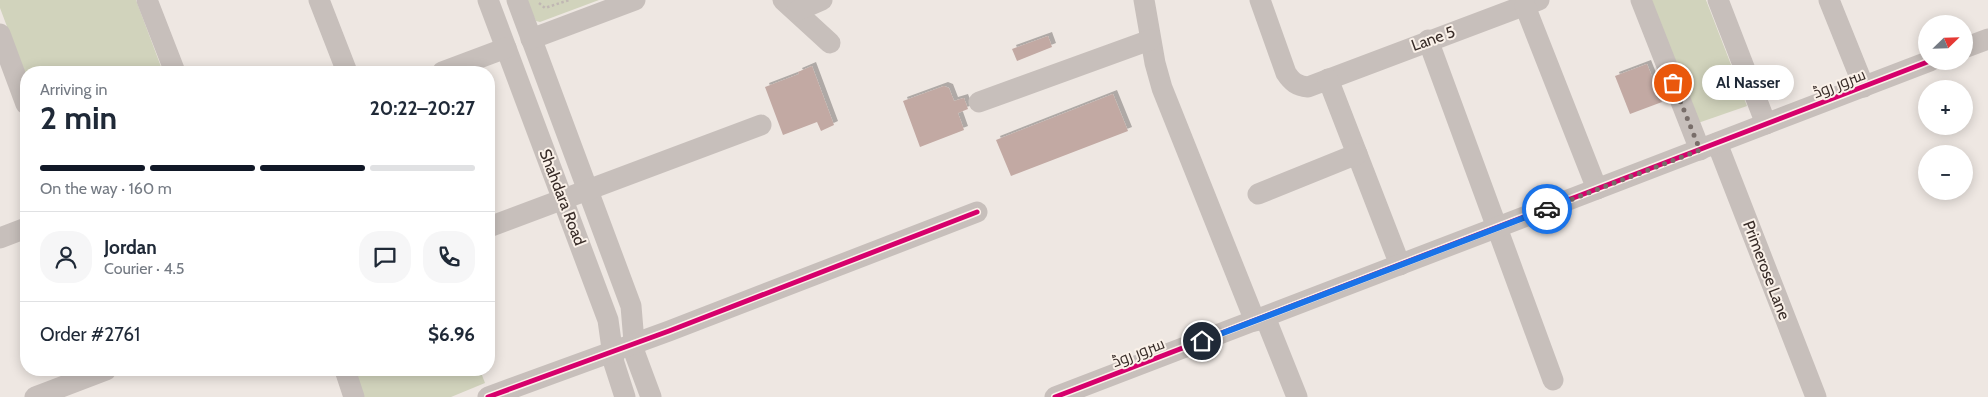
<!DOCTYPE html>
<html lang="en">
<head>
<meta charset="utf-8">
<style>
	body { margin:0; font-family:Cabin,Cairo,sans-serif; background:#f6f6f7; color:#1f2937; height:100vh; display:flex; flex-direction:column; font-size:19px; white-space:nowrap }
	* { box-sizing:border-box; margin:0 }
	p { font-size:16px; color:#747a83 }
	.icon { flex:none; width:28px; height:28px; fill:none; stroke:currentColor; stroke-width:2; stroke-linecap:round; stroke-linejoin:round }
	.map { position:relative; flex:1; overflow:hidden }
	.side { position:absolute; left:20px; top:66px; width:475px; height:310px; display:flex; flex-direction:column; background:#fff; border-radius:20px; box-shadow:0 2px 12px #0003 }
	.side>* { flex:none }
	.needle { width:32px; rotate:67deg }
	.buttons { position:absolute; left:1918px; top:15px; display:grid; gap:10px }
	.buttons a { display:grid; place-items:center; width:55px; height:55px; border-radius:50%; background:#fff; box-shadow:0 2px 12px #0003; font-size:25px }
	.pin { position:absolute; display:grid; place-items:center; width:42px; height:42px; color:#fff; margin:-21px; border:2px solid #fff; border-radius:50%; box-shadow:0 1px 5px #0007 }
	.courier { position:absolute; display:grid; place-items:center; width:50px; height:50px; margin:-25px; border:4px solid #1a73e8; border-radius:50%; background:#fff; color:#222; box-shadow:0 1px 6px #0007 }
	.bubble { position:absolute; height:35px; border-radius:18px; background:#fff; box-shadow:0 2px 12px #0003; font-size:16px; font-weight:700; line-height:35px; text-align:center }
	.summary em { font-style:normal; font-weight:700 }
	.summary div { display:flex; flex-direction:column-reverse }
	.summary { display:flex; align-items:center; justify-content:space-between; height:85px; padding:0 20px }
	h1 { font-size:32px; font-weight:700; line-height:38px }
	.bar { display:grid; grid-template-columns:repeat(4,1fr); gap:8px 5px; align-content:center; height:60px; padding:0 20px }
	.bar i { height:6px; border-radius:4px; background:#e0e1e3 }
	.bar .active { background:#111827 }
	.bar p { grid-column:span 4 }
	.line { display:flex; align-items:center; gap:12px; padding:0 20px; border-top:1px solid #e0e1e3 }
	.line div { flex:1 }
	.round { display:grid; place-items:center; flex:none; width:52px; height:52px; border-radius:20px; background:#f6f6f7 }
	.map>svg:first-child { display:block }
</style>
</head>
<body>
<div class="map">
<svg width="1988" height="397" viewBox="0 0 1988 397">
	<defs>
		<filter id="shadow"><feDropShadow dx="4" dy="-4" stdDeviation="0" flood-color="#0004"/></filter>
	</defs>
	<rect width="100%" height="100%" fill="#eee7e2"/>
	<g fill="#d1d3bc">
		<path d="M0,0H136L163,72H26V77L0,8Z"/>
		<path d="M525,0H599L540,22L536,21Z"/>
		<path d="M1651,0H1706L1747,106L1698,123Z"/>
		<path d="M353,370H480L485,383L451,397H363Z"/>
	</g>
	<g fill="#c2a9a3" filter="url(#shadow)">
		<path d="M1048,36L1052,47L1017,61L1012,49Z"/>
		<path d="M1647,64L1662,102L1630,114L1615,76Z"/>
		<path d="M812,66L834,125L821,131L817,122L783,135L765,87L799,74L798,72Z"/>
		<path d="M944,86L949,88L954,101L964,98L968,109L958,113L964,130L920,147L903,101Z"/>
		<path d="M1113,94L1128,131L1011,176L996,140Z"/>
	</g>
	<g fill="none" stroke-linecap="round" stroke-linejoin="round">
		<path stroke="#c0b7b3" stroke-width="2.5" stroke-dasharray="2.5 2.5" stroke-linecap="butt" d="M539,3L545,8L569,0"/>
		<g stroke="#c7bfbb" stroke-width="21">
			<path d="M147,0L175,72"/>
			<path d="M319,0L347,72"/>
			<path d="M488,0L608,320L614,363L625,397"/>
			<path d="M517,0L631,306L635,354L651,397"/>
			<path d="M783,0L830,43"/>
			<path d="M1144,0L1155,63L1162,88L1255,321"/>
			<path d="M1260,0L1286,73C1292,82 1297,86 1308,87L1539,0"/>
			<path d="M1641,0L1700,150"/>
			<path d="M1718,0L1766,124"/>
			<path d="M1829,0L1864,87"/>
			<path d="M1525,6L1597,189"/>
			<path d="M797,11L822,0"/>
			<path d="M0,34L26,104"/>
			<path d="M531,39L635,0"/>
			<path d="M1428,40L1553,380"/>
			<path d="M1964,48L1988,39"/>
			<path d="M442,72L506,48"/>
			<path d="M1328,79L1400,265"/>
			<path d="M979,102L1150,40"/>
			<path d="M1717,143L1816,397"/>
			<path d="M1258,194L1357,154"/>
			<path d="M489,227L761,125"/>
			<path d="M0,238L26,228"/>
			<path d="M1265,317L1297,397"/>
			<path d="M345,370L354,397"/>
			<path d="M35,397L106,370"/>
			<path d="M488,397L669,331L977,212"/>
			<path d="M1055,397L1930,61"/>
		</g>
		<g stroke="#faf1e9" stroke-width="8">
			<g id="cycleway">
				<path d="M488,397L669,331L977,212"/>
				<path d="M1055,397L1930,61"/>
			</g>
		</g>
		<use href="#cycleway" stroke="#d6006c" stroke-width="5"/>
	</g>
	<g fill="none" stroke-linecap="round" stroke-linejoin="round">
		<path stroke="#786d69" stroke-width="5" stroke-dasharray="0 9" d="M1547,209L1700,150L1673,83"/>
		<path stroke="#1a73e8" stroke-width="6" d="M1202,341L1547,209"/>
	</g>
	<g text-anchor="middle" stroke-width="4" stroke-linejoin="round" paint-order="stroke">
		<g font-size="16" fill="#382c28" stroke="#faf1e9">
			<text transform="translate(1433 38) rotate(-20)" y="6">Lane 5</text>
			<text transform="translate(1839 83) rotate(-21)" y="6">سرور روڈ</text>
			<text transform="translate(563 197) rotate(69)" y="6">Shahdara Road</text>
			<text transform="translate(1767 270) rotate(69)" y="6">Primerose Lane</text>
			<text transform="translate(1138 352) rotate(-21)" y="6">سرور روڈ</text>
		</g>
	</g>
</svg>
<div class="buttons">
<a><svg class="needle" viewBox="-14 -14 28 28"><path d="M0-13l5 13h-10z" fill="#e53935"/><path d="M0 13l5-13h-10z" fill="#747a83"/></svg></a>
<a>+</a>
<a>−</a>
</div>
<div class="pin" style="left:1673px;top:83px;background:#ea580c"><svg class="icon" aria-label="bag" viewBox="0 0 24 24"><path d="M5 8h14l-1 12H6zM9 8a3 3 0 0 1 6 0"/></svg></div>
<div class="pin" style="left:1202px;top:341px;background:#1f2937"><svg class="icon" aria-label="home" viewBox="0 0 24 24"><path d="M3 11l9-7 9 7M6 9v11h12V9"/></svg></div>
<div class="courier" style="left:1547px;top:209px"><svg class="icon" aria-label="car" viewBox="0 0 24 24"><path d="M5 17H2v-5l4-1 3-4h7l3 4 3 1v5h-3M9 17h6M6 11h13"/><circle cx="7" cy="17" r="2"/><circle cx="17" cy="17" r="2"/></svg></div>
<div class="bubble" style="left:1702px;top:65px;width:92px">Al Nasser</div>
<section class="side">
<div class="summary"><div><h1>2 min</h1><p>Arriving in</p></div><em>20:22–20:27</em></div>
<div class="bar"><i class="active"></i><i class="active"></i><i class="active"></i><i></i><p>On the way · 160 m</p></div>
<div class="line" style="height:90px"><a class="round"><svg class="icon" aria-label="person" viewBox="0 0 24 24"><circle cx="12" cy="8" r="4"/><path d="M4 21q1-7 8-7t8 7"/></svg></a><div><b>Jordan</b><p>Courier · 4.5</p></div><a class="round"><svg class="icon" aria-label="chat" viewBox="0 0 24 24"><path d="M4 5h16v11H9l-5 4z"/></svg></a><a class="round"><svg class="icon" aria-label="phone" viewBox="0 0 24 24"><path d="M5 4h4l2 5-3 2q2 4 5 5l2-3 5 2v4C11 20 4 13 5 4z"/></svg></a></div>
<div class="line" style="height:65px"><div>Order #2761</div><b>$6.96</b></div>
</section>
</div>
</body>
</html>
